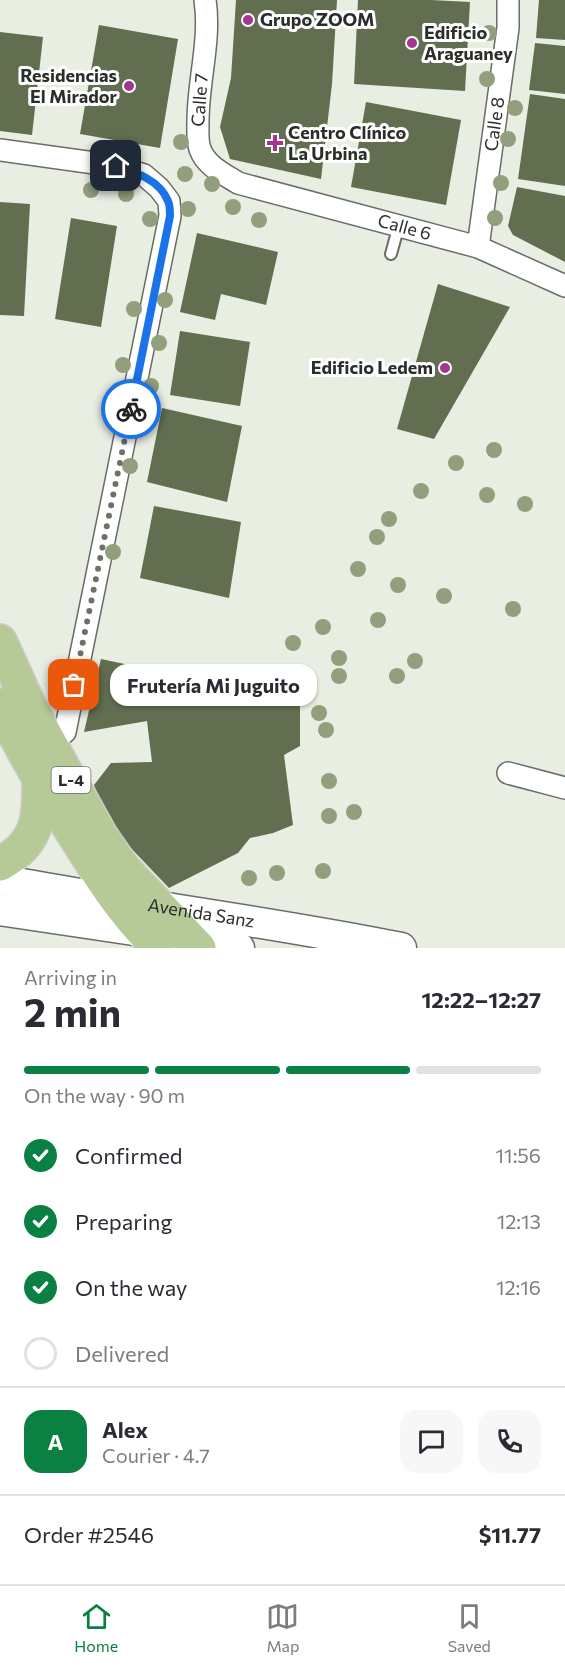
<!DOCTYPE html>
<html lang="en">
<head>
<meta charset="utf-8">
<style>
	body { margin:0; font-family:Commissioner,sans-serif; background:#f7f7f7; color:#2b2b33; height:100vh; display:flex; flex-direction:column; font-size:22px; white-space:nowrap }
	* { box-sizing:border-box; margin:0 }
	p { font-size:20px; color:#7c7c81 }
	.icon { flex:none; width:33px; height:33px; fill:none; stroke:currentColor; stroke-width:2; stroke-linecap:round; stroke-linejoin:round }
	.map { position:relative; height:948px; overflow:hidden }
	.side { display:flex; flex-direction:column; background:#fff; flex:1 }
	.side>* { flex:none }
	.pin { position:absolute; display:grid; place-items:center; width:51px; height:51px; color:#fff; margin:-26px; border-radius:12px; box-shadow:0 3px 9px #0006 }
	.courier { position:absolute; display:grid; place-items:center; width:60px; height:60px; margin:-30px; border:4px solid #1a73e8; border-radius:50%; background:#fff; color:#222; box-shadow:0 2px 8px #0007 }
	.bubble { position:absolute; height:42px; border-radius:18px; background:#fff; box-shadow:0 2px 4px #0004; font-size:20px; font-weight:700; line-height:42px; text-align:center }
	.summary em { font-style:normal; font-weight:700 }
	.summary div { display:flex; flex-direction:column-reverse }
	.summary { display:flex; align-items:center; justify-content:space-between; height:102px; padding:0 24px }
	h1 { font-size:39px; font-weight:700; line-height:45px }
	.bar { display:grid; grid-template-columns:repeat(4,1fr); gap:9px 6px; align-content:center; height:72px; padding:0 24px }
	.bar i { height:8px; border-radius:4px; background:#e1e1e2 }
	.bar .selected { background:#0b8043 }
	.bar p { grid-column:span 4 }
	.line { display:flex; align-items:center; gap:15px; padding:0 24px; border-top:2px solid #e1e1e2 }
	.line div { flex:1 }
	.round { display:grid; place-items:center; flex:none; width:63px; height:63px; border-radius:18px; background:#f7f7f7 }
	ol { padding:0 24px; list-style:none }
	li { display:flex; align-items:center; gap:18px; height:66px }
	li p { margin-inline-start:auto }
	li .icon { padding:6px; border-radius:50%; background:#0b8043; color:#fff; stroke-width:4 }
	li:last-child { color:#7c7c81 }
	li i { width:33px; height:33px; border:3px solid #e1e1e2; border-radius:50% }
	.tabs { display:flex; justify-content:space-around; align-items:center; height:84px; border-top:2px solid #e1e1e2; background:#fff; font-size:16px; color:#7c7c81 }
	.tabs a { display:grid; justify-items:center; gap:3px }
	.tabs .selected { color:#0b8043 }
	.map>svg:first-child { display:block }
</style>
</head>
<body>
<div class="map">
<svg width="565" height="948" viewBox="0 0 565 948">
	<rect width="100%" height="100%" fill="#e8eee2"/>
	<g fill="#616e50">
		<path d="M236,0H337L332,84L321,179L230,159L220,127L231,78Z"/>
		<path d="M358,0H431L470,2L465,91L354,84Z"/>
		<path d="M539,0H565V40L536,38Z"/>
		<path d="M99,25L178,39L160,148L80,134Z"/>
		<path d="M0,32L43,37L32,135L0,131Z"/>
		<path d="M535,43L565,46V94L529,90Z"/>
		<path d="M530,94L565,99V186L518,179Z"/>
		<path d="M366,102L461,120L446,205L351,187Z"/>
		<path d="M517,187L565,196V262L513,235L508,226Z"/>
		<path d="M0,202L30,204L24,316L0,315Z"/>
		<path d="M71,218L117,226L101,327L55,319Z"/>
		<path d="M197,233L278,252L266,305L221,294L215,320L180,312Z"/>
		<path d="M438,284L510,307L434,439L397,429Z"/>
		<path d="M180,331L250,342L240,406L170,395Z"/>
		<path d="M162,408L242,426L227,502L147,482Z"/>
		<path d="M154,506L241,522L229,598L140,578Z"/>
		<path d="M101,659L300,701V746L284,755L293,825L273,833L250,838L238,853L169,888L127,844L102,806L94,785L111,763L152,762L147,721L84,732Z"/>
	</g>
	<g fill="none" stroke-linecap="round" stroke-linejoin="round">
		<g stroke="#696d63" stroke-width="14">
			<path id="lane" d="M391,254L399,225"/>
		</g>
		<g stroke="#696d63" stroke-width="24">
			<g id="street">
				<path id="s1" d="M205,0C211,40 198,81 198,121C198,130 197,141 200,149C206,166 224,174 238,183L478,247L565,286"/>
				<path d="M0,150L116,166L144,175L159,188L169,201L170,216L65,732L49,742"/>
				<path id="s2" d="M478,247L508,28V0"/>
				<path d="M508,773L565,788"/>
			</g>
		</g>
		<g stroke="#696d63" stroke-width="33">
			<g id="secondary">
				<path id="s3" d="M0,880C133,905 268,921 401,948"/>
				<path d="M0,910L188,938L239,948"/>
			</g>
		</g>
		<g stroke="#cccdcb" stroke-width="36">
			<g id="primary">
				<path d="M0,641L31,709L101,836L124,869L199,948"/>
				<path d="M0,705C22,751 48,795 76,838C101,878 124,915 159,948"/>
				<path d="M0,864C38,843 39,821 39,780"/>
			</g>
		</g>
		<use href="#lane" stroke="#fff" stroke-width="10"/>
		<use href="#street" stroke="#fff" stroke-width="21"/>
		<use href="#secondary" stroke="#fff" stroke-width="30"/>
		<use href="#primary" stroke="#b6ca97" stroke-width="33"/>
	</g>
	<g fill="#919f7d">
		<circle cx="489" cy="33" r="8"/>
		<circle cx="487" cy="79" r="8"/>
		<circle cx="515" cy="108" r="8"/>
		<circle cx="508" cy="139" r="8"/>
		<circle cx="181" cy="142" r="8"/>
		<circle cx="185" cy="174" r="8"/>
		<circle cx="501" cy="183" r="8"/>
		<circle cx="212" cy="184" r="8"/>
		<circle cx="91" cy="190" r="8"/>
		<circle cx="126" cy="194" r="8"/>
		<circle cx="233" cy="207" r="8"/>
		<circle cx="188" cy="209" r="8"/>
		<circle cx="495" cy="218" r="8"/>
		<circle cx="150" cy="219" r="8"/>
		<circle cx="259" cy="220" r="8"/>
		<circle cx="165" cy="300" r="8"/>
		<circle cx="134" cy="309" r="8"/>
		<circle cx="159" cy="343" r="8"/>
		<circle cx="123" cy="365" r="8"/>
		<circle cx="151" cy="386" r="8"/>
		<circle cx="119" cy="390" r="8"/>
		<circle cx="113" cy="415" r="8"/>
		<circle cx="494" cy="450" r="8"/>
		<circle cx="456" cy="463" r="8"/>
		<circle cx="130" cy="466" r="8"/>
		<circle cx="421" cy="491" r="8"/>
		<circle cx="487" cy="495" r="8"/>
		<circle cx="525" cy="504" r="8"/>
		<circle cx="389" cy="519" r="8"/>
		<circle cx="377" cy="537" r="8"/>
		<circle cx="113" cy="552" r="8"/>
		<circle cx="358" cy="569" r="8"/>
		<circle cx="398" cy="585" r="8"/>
		<circle cx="444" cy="596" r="8"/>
		<circle cx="513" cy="609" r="8"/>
		<circle cx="378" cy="620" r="8"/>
		<circle cx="323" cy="627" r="8"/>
		<circle cx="293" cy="643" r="8"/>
		<circle cx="339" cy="658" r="8"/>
		<circle cx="415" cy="661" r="8"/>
		<circle cx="270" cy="675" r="8"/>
		<circle cx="339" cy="676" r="8"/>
		<circle cx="397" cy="676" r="8"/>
		<circle cx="307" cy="683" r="8"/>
		<circle cx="319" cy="713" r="8"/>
		<circle cx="326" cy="730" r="8"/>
		<circle cx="329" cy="781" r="8"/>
		<circle cx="354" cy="812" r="8"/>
		<circle cx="329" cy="816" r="8"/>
		<circle cx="323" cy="871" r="8"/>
		<circle cx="277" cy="873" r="8"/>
		<circle cx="249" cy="878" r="8"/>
	</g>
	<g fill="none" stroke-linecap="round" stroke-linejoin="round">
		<path stroke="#6d7169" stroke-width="6" stroke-dasharray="0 10.8" d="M74,685L131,409"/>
		<path stroke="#1a73e8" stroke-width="8" d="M116,166C135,172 160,180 168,201C170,205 170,212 170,216L131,409"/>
	</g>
	<g fill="#a6338f" stroke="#fff" stroke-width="2">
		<circle cx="248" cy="20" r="6"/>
		<circle cx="412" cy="43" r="6"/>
		<circle cx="129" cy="86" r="6"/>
		<path d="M272 134h6v6h6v6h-6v6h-6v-6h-6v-6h6z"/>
		<circle cx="445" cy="368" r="6"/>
	</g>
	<g text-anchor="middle" stroke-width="6" stroke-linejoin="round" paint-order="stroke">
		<rect fill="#fff" stroke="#6b6c68" stroke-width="1.5" x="51.5" y="767" width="39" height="26" rx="4.5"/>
		<g font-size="16" font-weight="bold" fill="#2b2d28">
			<text x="71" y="786">L-4</text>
		</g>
		<g font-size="18" font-weight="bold" fill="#2b2d28" stroke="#fff" text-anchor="start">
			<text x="260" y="26">Grupo ZOOM</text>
			<text x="424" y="39">Edificio<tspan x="424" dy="21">Araguaney</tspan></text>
			<text x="117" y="82" text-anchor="end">Residencias<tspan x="117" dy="21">El Mirador</tspan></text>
			<text x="288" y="139">Centro Clínico<tspan x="288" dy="21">La Urbina</tspan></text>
			<text x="433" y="374" text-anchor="end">Edificio Ledem</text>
		</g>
		<g font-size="18" fill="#2b2d28" stroke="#fff">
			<text transform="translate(200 100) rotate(-86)" y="6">Calle 7</text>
			<text dy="6" stroke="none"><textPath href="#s2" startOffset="124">Calle 8</textPath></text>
			<text dy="6" stroke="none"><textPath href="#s1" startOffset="374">Calle 6</textPath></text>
			<text dy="6" stroke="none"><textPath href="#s3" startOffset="204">Avenida Sanz</textPath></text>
		</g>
	</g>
</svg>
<div class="pin" style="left:74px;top:685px;background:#ea580c"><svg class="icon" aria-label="bag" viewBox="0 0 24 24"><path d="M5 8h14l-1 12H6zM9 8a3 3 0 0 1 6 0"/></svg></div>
<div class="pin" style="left:116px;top:166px;background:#1f2937"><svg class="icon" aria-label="home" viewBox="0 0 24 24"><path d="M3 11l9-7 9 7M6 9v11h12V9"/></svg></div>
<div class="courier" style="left:131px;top:409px"><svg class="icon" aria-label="bike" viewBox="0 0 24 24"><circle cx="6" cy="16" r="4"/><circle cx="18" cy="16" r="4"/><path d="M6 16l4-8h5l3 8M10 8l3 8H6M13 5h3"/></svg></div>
<div class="bubble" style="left:110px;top:664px;width:207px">Frutería Mi Juguito</div>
</div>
<section class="side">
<div class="summary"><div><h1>2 min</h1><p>Arriving in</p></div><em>12:22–12:27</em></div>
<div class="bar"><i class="selected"></i><i class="selected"></i><i class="selected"></i><i></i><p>On the way · 90 m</p></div>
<ol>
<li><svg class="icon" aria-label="check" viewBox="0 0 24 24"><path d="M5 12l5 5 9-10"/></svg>Confirmed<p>11:56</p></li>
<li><svg class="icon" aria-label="check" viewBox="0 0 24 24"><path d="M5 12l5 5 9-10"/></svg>Preparing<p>12:13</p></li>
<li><svg class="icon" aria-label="check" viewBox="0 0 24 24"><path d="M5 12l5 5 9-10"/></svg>On the way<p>12:16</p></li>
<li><i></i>Delivered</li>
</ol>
<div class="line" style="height:108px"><b class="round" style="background:#0b8043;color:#fff">A</b><div><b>Alex</b><p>Courier · 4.7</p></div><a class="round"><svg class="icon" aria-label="chat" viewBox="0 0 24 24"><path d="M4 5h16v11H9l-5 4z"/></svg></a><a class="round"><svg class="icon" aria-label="phone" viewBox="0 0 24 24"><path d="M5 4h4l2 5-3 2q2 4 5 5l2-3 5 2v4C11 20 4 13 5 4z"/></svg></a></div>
<div class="line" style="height:78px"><div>Order #2546</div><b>$11.77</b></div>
</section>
<nav class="tabs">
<a class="selected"><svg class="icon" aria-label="home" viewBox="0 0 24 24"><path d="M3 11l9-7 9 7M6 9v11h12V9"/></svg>Home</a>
<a><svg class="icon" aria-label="map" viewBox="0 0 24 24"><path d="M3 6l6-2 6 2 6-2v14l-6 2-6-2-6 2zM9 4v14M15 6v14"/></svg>Map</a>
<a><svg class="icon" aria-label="saved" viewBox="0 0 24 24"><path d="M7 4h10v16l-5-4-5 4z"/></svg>Saved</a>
</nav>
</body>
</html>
